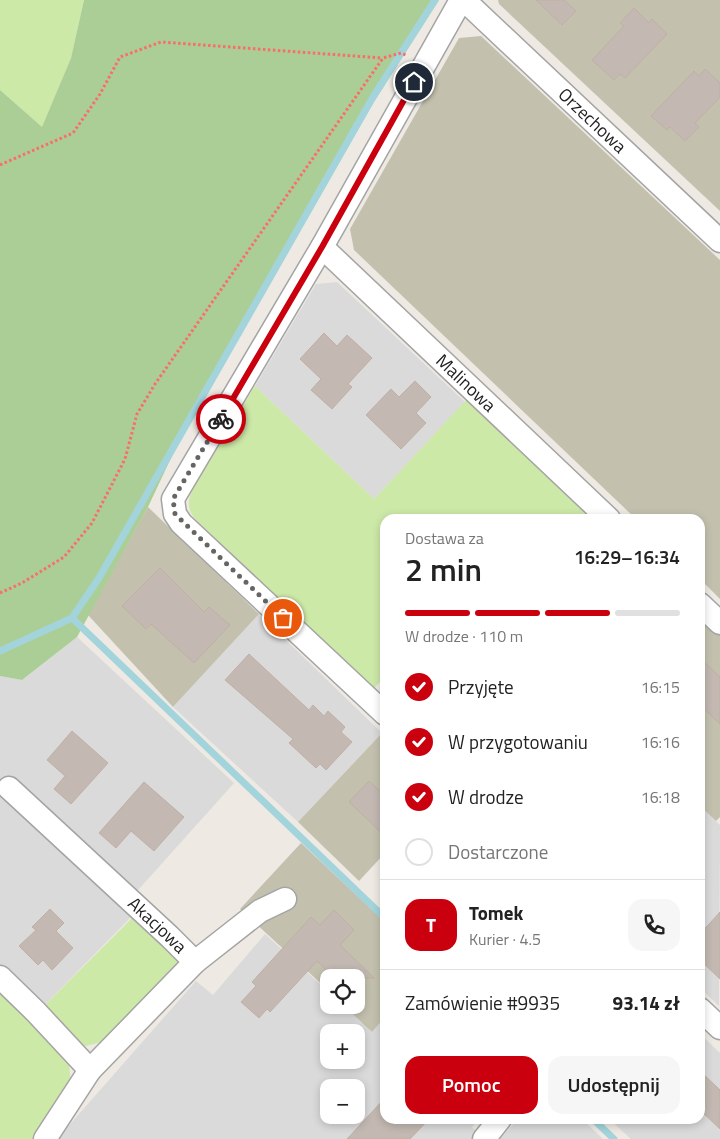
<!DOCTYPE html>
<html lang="pl">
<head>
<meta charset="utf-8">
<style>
	body { margin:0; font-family:"Titillium Web",sans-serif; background:#f6f6f6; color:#222; height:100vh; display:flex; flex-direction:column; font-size:19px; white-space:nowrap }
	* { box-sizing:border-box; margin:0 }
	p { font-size:16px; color:#767676 }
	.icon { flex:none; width:28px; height:28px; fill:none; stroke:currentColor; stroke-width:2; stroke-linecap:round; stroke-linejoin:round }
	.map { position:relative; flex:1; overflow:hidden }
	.drawer { position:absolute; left:380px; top:514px; width:325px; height:610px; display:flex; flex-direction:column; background:#fff; border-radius:15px; box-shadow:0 2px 8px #0003 }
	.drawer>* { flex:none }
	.buttons { position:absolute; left:320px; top:969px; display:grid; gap:10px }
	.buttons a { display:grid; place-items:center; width:45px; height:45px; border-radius:10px; background:#fff; box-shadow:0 2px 8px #0003; font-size:25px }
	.pin { position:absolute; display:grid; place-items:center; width:42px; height:42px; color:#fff; margin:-21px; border:2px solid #fff; border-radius:50%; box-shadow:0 1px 5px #0007 }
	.courier { position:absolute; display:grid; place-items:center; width:50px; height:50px; margin:-25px; border:4px solid #ca000f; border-radius:50%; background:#fff; color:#222; box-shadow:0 1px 6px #0007 }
	.summary em { font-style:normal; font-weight:600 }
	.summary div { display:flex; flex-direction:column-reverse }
	.summary { display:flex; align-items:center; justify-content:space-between; height:85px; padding:0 25px }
	h1 { font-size:32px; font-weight:600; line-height:38px }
	.bar { display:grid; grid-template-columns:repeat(4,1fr); gap:8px 5px; align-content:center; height:60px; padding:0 25px }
	.bar i { height:6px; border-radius:4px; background:#e0e0e0 }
	.bar .active { background:#ca000f }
	.bar p { grid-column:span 4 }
	.line { display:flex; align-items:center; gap:12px; padding:0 25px; border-top:1px solid #e0e0e0 }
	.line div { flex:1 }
	.round { display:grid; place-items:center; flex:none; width:52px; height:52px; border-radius:15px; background:#f6f6f6 }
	ol { padding:0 25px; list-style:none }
	li { display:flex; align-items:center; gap:15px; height:55px }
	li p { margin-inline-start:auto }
	li .icon { padding:5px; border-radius:50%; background:#ca000f; color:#fff; stroke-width:4 }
	li:last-child { color:#767676 }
	li i { width:28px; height:28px; border:2px solid #e0e0e0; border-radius:50% }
	.primary-button { display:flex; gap:10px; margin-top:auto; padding:10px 25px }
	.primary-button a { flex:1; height:58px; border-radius:15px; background:#ca000f; color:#fff; font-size:20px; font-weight:600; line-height:58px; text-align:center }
	.primary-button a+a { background:#f6f6f6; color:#222 }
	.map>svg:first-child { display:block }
</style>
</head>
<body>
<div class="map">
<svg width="720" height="1139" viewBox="0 0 720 1139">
	<rect width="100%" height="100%" fill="#eeeae3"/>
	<g fill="#dbdada" fill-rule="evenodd">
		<path d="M337,282L465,402L374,499L255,386L316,284Z"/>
		<path d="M259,614L382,733L298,822L173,707Z"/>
		<path d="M77,637L234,783L122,908L131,917L32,1018L0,986V676L22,680Z"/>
		<path d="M700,806L720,825L719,1006L700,988Z"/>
		<path d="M265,934L329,992V1005H343L372,1032L385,1017V1119H479L472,1127L478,1133L473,1139H57L196,981L213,995ZM329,1032H356V1060H329ZM329,1088H356V1115H329Z"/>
		<path d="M700,1034L720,1053V1139H631L609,1119H700Z"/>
		<path d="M518,1119H582L603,1139H500Z"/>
	</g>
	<g fill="#c3c1ae">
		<path d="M498,0H720V211L499,4Z"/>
		<path d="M481,36L720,260V599L700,579V519H636L354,250L350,229L459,38Z"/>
		<path d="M148,507L259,614L173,707L88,615Z"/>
		<path d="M700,615L720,634V817L716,821L700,806Z"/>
		<path d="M382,733L385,736V853L359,881L298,822Z"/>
		<path d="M301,843L385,922V1017L372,1032L343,1005H356V978H329V991L240,909Z"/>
	</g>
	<g fill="#cde9a8">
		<path d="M0,0H84L71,58L42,128L0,90Z"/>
		<path d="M255,386L374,499L468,398L598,519H385V677L374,688L194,518C186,506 188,499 194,486Z"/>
		<path d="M136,914L180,961L106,1041L82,1047L41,1009Z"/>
		<path d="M0,986L69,1062L71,1086L33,1139H0Z"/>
	</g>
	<path fill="#abce97" d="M84,0H439L317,191L256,303L202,392L148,507L77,637L22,680L0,676V90L42,127L71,58Z"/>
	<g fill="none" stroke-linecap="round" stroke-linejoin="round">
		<g stroke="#a3d4dc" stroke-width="7">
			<path d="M72,618L385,918"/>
			<path d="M0,651L72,618L99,578L373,97L435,0"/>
			<path d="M593,1119L614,1139"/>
		</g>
	</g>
	<g fill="#c3b9b2" stroke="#c0afa5">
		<path d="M536,0H564L576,11L562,25Z"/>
		<path d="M634,8L649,23L652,19L667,34L625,78L620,74L614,80L592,60L624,26L620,23Z"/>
		<path d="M705,69L720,83V97L695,123L699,127L685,141L670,127L667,130L651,116L694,71L699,76Z"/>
		<path d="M324,333L337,346L347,335L372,358L348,384L352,387L332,409L311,390L321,379L300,359Z"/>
		<path d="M415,381L431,397L416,413L426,423L401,449L366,415L391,389L399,397Z"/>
		<path d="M160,568L204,612L209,607L230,625L194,663L151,624L146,629L122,606Z"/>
		<path d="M249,654L309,710L313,705L324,716L328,711L345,727L341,732L352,742L326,770L320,764L316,768L289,743L293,739L225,680Z"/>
		<path d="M700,658L720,677V724L700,705Z"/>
		<path d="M72,731L108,763L71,804L54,789L65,776L47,760Z"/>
		<path d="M369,781L385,796V836L349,802Z"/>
		<path d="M144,782L184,817L154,851L131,831L116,848L99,833Z"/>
		<path d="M50,909L64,923L56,931L73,948L52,970L43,960L38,965L19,946L36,930L32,927Z"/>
		<path d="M334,910L354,930L340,945L374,978H334L317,961L270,1012L267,1009L259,1018L241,1002L256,986L252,982L311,917L320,925Z"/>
		<path d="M720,912V979L700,960V934Z"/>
		<path d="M700,1071L720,1090V1129L700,1110Z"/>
		<path d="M385,1098V1119H429L410,1139H347Z"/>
	</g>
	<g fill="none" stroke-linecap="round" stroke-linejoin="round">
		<g stroke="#a4a4a4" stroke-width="25">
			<g id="street">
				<path id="s1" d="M464,0L720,241"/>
				<path id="s2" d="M322,247L609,519"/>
				<path d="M700,604L720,623"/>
				<path d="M385,714L181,523L175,514L173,499L322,247L461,0"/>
				<path id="s3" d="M9,788L170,937L195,962L90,1070"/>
				<path d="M195,962L260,911L285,899"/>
				<path d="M0,977L36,1012L90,1070L45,1139"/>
				<path d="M700,1009L720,1028"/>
				<path d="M484,1139L500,1119"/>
			</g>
		</g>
		<g stroke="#fa6d68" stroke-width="3" stroke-dasharray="2.5 2.5" stroke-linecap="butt">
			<path d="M0,165L73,133L100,94L120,57L161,42L382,58"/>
			<path d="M0,593L22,583L64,557L92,523L125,459L137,414L155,384L383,58L401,53L406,55"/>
		</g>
		<use href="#street" stroke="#fff" stroke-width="22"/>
	</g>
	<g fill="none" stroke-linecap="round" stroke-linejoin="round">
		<path stroke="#666562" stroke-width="5" stroke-dasharray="0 9" d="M221,419L173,499L175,514L283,618"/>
		<path stroke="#ca000f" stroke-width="6" d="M221,419L322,247L414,82"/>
	</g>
	<g text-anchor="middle" stroke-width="4" stroke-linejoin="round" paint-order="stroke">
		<g font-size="18" fill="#1d1d1d" stroke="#fff">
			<text dy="6" stroke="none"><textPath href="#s1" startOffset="176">Orzechowa</textPath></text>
			<text dy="6" stroke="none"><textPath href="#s2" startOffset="198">Malinowa</textPath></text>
			<text dy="6" stroke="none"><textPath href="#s3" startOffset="202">Akacjowa</textPath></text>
		</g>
	</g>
</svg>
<div class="buttons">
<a><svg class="icon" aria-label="locate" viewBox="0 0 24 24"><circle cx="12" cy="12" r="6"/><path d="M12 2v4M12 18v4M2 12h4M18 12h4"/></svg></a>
<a>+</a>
<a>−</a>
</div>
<div class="pin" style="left:283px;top:618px;background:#ea580c"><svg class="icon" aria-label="bag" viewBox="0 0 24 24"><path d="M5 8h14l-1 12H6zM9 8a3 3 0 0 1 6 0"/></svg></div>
<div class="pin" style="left:414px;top:82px;background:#1f2937"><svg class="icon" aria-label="home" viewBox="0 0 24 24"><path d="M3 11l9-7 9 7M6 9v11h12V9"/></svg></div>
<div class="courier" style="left:221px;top:419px"><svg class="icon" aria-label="bike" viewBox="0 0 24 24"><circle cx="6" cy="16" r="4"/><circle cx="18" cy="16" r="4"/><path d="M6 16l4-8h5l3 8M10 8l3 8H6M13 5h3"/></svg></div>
<section class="drawer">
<div class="summary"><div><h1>2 min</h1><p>Dostawa za</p></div><em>16:29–16:34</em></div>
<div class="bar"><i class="active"></i><i class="active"></i><i class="active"></i><i></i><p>W drodze · 110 m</p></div>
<ol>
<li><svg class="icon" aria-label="check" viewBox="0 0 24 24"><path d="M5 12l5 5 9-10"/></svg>Przyjęte<p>16:15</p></li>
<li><svg class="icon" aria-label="check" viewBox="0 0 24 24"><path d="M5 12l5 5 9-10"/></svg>W przygotowaniu<p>16:16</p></li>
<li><svg class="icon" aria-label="check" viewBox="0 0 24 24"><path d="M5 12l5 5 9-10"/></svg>W drodze<p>16:18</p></li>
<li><i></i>Dostarczone</li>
</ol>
<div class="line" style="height:90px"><b class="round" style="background:#ca000f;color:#fff">T</b><div><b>Tomek</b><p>Kurier · 4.5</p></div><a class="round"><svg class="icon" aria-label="phone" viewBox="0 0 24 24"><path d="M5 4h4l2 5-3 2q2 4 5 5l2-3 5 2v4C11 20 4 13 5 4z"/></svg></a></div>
<div class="line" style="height:65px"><div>Zamówienie #9935</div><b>93.14 zł</b></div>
<div class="primary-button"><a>Pomoc</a><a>Udostępnij</a></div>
</section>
</div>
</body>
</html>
